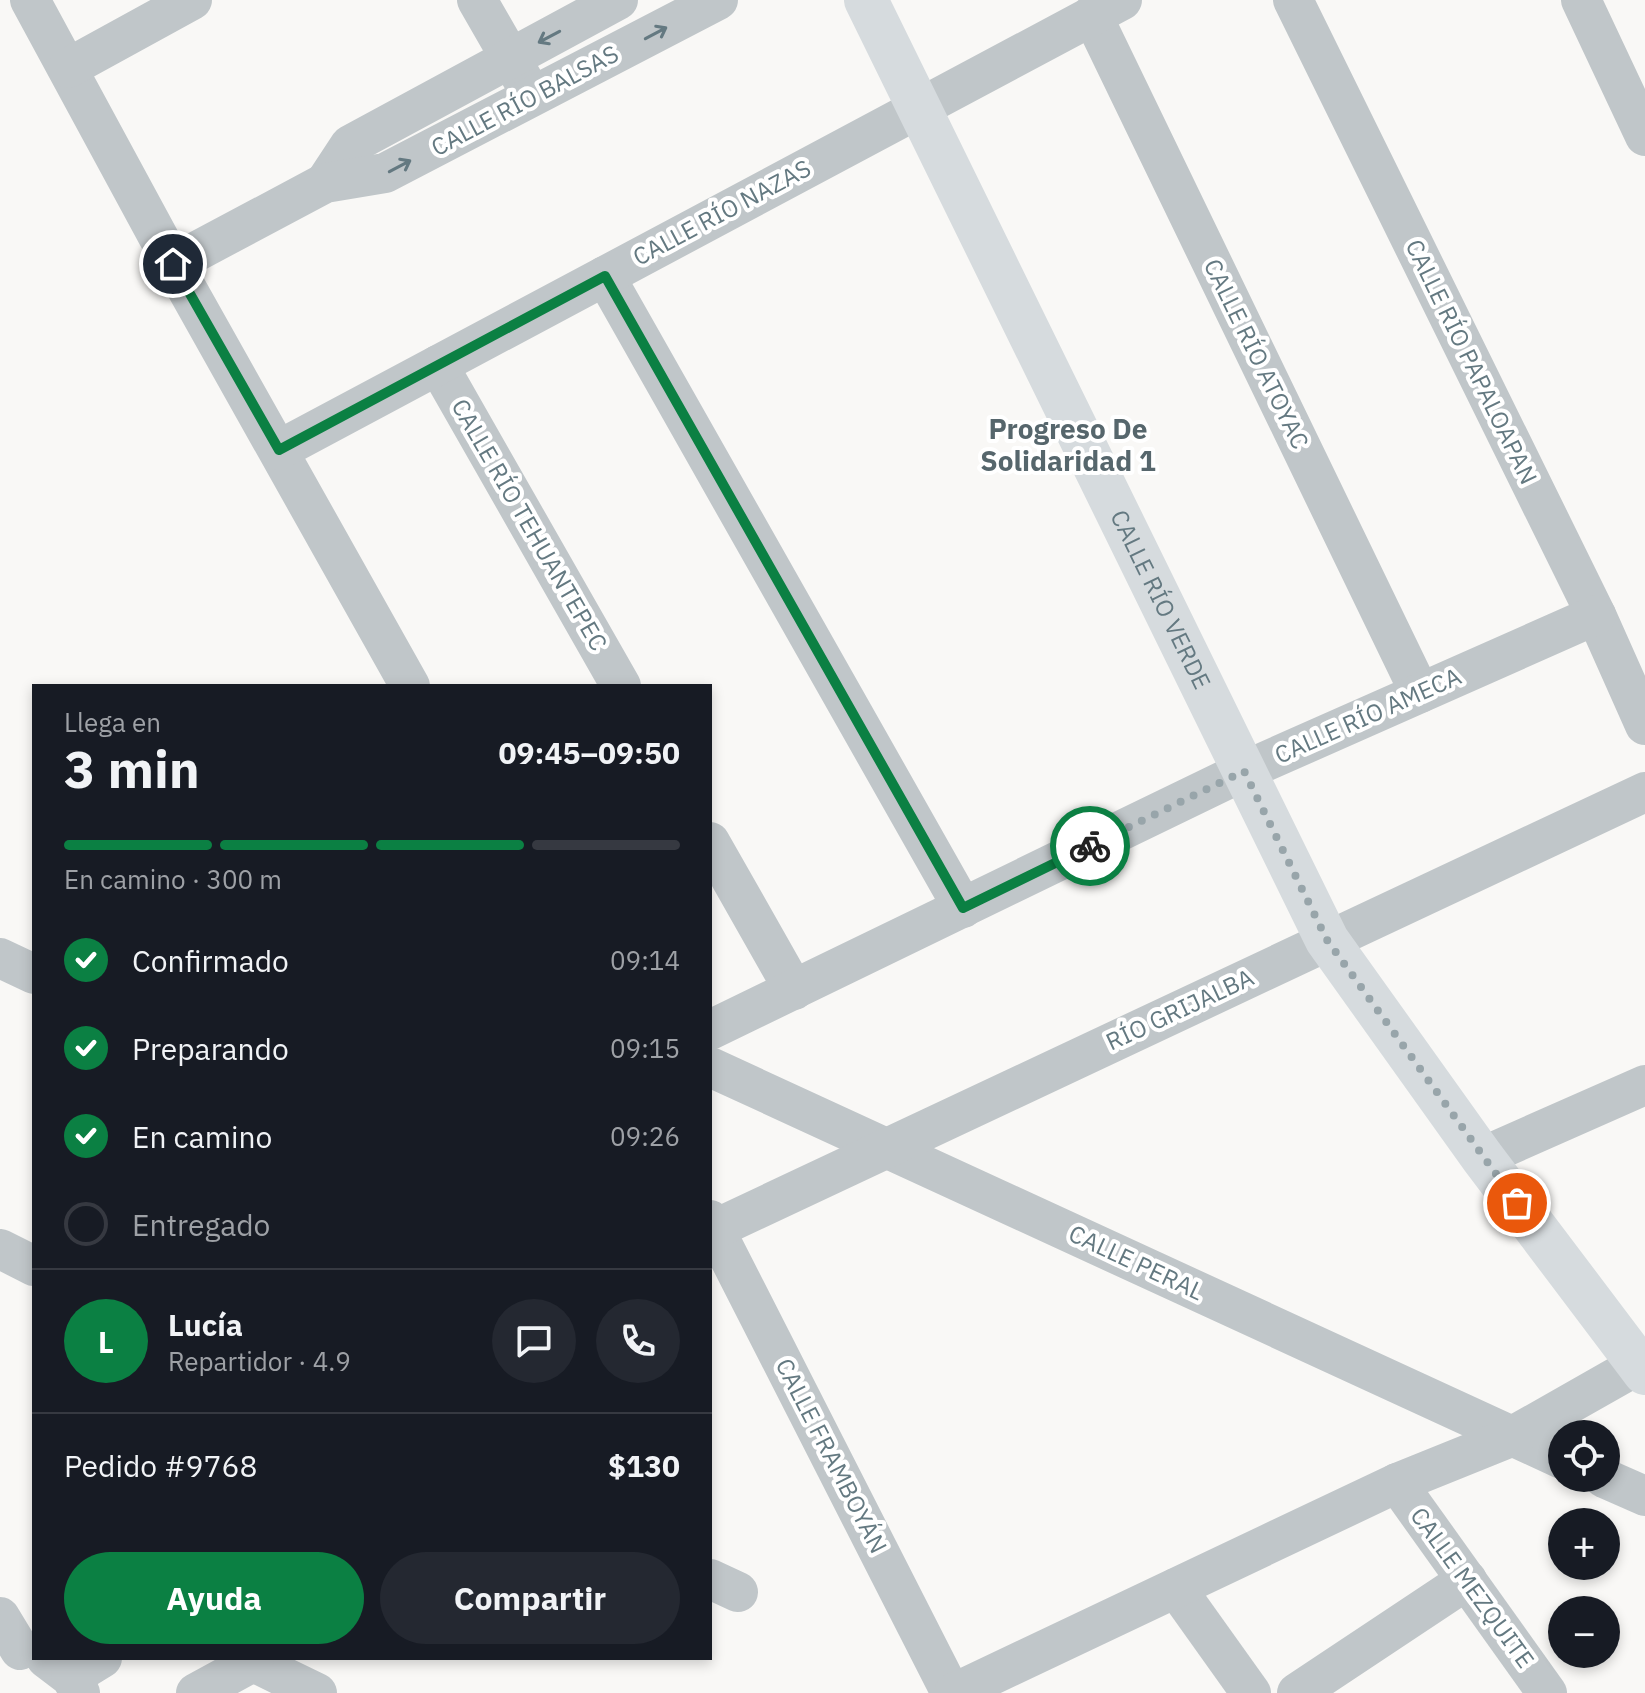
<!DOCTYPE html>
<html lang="es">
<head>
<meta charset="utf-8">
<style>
	body { margin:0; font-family:"IBM Plex Sans",sans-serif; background:#242831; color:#f1f3f6; height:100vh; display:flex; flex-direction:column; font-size:30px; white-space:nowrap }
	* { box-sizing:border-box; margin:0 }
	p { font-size:26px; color:#9ea1a6 }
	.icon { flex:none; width:44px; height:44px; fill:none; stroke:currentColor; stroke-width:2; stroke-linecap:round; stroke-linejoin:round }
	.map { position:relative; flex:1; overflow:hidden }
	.sheet { position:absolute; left:32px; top:684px; width:680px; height:976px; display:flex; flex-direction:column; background:#171b24; border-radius:0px; box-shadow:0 4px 12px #0003 }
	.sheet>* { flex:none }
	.controls { position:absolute; left:1548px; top:1420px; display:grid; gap:16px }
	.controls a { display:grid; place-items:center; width:72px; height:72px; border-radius:50%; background:#171b24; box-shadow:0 4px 12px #0003; font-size:40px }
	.pin { position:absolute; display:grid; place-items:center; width:68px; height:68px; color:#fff; margin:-34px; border:4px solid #fff; border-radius:50%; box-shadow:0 2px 8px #0007 }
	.courier { position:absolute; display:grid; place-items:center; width:80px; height:80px; margin:-40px; border:6px solid #0b8043; border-radius:50%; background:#fff; color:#222; box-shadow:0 2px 10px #0007 }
	.headline em { font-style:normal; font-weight:700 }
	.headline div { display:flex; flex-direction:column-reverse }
	.headline { display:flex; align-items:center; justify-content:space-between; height:136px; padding:0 32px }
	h1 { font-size:52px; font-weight:700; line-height:60px }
	.bar { display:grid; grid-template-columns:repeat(4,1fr); gap:12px 8px; align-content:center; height:96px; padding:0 32px }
	.bar i { height:10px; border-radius:6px; background:#363941 }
	.bar .on { background:#0b8043 }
	.bar p { grid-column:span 4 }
	.line { display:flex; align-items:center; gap:20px; padding:0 32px; border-top:2px solid #363941 }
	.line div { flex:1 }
	.round { display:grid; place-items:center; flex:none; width:84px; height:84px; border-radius:42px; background:#242831 }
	ol { padding:0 32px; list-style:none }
	li { display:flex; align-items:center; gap:24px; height:88px }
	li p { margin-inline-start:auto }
	li .icon { padding:8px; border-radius:50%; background:#0b8043; color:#fff; stroke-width:4 }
	li:last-child { color:#9ea1a6 }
	li i { width:44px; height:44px; border:4px solid #363941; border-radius:50% }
	.primary-button { display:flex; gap:16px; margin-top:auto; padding:16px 32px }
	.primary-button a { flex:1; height:92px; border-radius:48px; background:#0b8043; color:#fff; font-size:32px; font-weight:700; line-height:92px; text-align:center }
	.primary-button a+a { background:#242831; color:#f1f3f6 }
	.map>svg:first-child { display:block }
</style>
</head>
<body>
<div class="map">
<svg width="1645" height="1693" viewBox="0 0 1645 1693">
	<rect width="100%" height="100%" fill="#f9f8f6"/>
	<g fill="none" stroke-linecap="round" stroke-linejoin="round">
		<g stroke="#c0c6c9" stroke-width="40">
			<path d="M30,0L173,264L410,686"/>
			<path d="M477,0L523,80"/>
			<path d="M1293,0L1596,615L1645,725"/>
			<path d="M1581,0L1645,136"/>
			<path d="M1092,15L1420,693"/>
			<path d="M68,68L192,0"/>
			<path d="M325,183L350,145L618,0"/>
			<path d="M173,264L325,183L385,173L718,0"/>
			<path d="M605,276L963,908"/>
			<path d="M438,365L621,686"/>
			<path d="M279,450L1122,0"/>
			<path d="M710,842L794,990"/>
			<path d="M0,958L34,974"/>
			<path d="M710,1030L1244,771L1596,615"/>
			<path d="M710,1067L1562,1459"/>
			<path d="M1482,1157L1645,1085"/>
			<path d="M710,1220L951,1693"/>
			<path d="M715,1229L1645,792"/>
			<path d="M0,1249L34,1266"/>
			<path d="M1604,1478L1645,1496"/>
			<path d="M1397,1483L1547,1693"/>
			<path d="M710,1579L738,1592"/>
			<path d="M1176,1588L1251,1693"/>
			<path d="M0,1617L20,1650"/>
			<path d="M46,1658L71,1677L80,1693"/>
			<path d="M245,1658L317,1693"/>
			<path d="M71,1677L102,1658"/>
			<path d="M196,1693L251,1663L254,1658"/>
			<path d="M954,1693L1397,1483L1511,1437L1645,1361"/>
			<path d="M1297,1693L1467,1580"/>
		</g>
		<path stroke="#d6dbde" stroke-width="44" id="s1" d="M866,0L1327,940L1482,1157L1645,1373"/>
	</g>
	<defs><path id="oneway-shaft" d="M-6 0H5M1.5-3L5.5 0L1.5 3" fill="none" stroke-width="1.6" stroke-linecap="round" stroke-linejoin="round" transform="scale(2)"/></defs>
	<g stroke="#647981">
		<use href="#oneway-shaft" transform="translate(656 33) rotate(-28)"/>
		<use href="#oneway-shaft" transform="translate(549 37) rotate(152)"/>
		<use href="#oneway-shaft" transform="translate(400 166) rotate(-28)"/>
	</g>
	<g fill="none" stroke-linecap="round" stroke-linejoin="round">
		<path stroke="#98a5aa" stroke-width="8" stroke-dasharray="0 14.4" d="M1090,846L1244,771L1327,940L1517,1203"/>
		<path stroke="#0b8043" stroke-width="10" d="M173,264L279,450L605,276L963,908L1090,846"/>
	</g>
	<g text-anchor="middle" stroke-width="8" stroke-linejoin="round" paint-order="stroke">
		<g font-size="24" fill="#647981" stroke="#fff">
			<text transform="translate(525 101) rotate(-28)" y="8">CALLE RÍO BALSAS</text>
			<text transform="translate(722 213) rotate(-28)" y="8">CALLE RÍO NAZAS</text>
			<text transform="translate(1256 354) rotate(64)" y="8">CALLE RÍO ATOYAC</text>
			<text transform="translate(1471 362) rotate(64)" y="8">CALLE RÍO PAPALOAPAN</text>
			<text transform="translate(529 525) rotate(60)" y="8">CALLE RÍO TEHUANTEPEC</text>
			<text dy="8" stroke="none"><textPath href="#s1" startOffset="668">CALLE RÍO VERDE</textPath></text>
			<text transform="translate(1368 716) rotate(-24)" y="8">CALLE RÍO AMECA</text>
			<text transform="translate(1180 1010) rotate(-25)" y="8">RÍO GRIJALBA</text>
			<text transform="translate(1136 1263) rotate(25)" y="8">CALLE PERAL</text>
			<text transform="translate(831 1456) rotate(63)" y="8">CALLE FRAMBOYÁN</text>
			<text transform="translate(1472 1588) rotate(54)" y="8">CALLE MEZQUITE</text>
		</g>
		<g font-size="28" font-weight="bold" fill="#56666c" stroke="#fff">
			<text x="1068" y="439">Progreso De<tspan x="1068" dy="32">Solidaridad 1</tspan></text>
		</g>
	</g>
</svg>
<div class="controls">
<a><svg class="icon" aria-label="locate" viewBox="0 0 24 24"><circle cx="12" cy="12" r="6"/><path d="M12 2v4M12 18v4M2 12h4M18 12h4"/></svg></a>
<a>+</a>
<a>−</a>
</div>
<div class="pin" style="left:1517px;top:1203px;background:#ea580c"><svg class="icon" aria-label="bag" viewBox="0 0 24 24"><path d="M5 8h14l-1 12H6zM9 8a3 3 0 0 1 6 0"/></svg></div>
<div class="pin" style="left:173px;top:264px;background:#1f2937"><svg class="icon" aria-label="home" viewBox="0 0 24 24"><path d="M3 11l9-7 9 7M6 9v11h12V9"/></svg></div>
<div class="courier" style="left:1090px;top:846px"><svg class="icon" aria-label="bike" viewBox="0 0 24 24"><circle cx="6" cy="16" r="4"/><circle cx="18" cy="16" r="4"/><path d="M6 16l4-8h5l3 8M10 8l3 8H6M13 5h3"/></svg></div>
<section class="sheet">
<div class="headline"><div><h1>3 min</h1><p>Llega en</p></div><em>09:45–09:50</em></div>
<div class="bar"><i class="on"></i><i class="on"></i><i class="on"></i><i></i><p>En camino · 300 m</p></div>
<ol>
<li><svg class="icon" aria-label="check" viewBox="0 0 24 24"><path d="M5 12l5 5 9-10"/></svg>Confirmado<p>09:14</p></li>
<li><svg class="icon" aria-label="check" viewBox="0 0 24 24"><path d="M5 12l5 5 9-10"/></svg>Preparando<p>09:15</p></li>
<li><svg class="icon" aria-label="check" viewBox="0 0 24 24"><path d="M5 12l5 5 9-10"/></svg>En camino<p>09:26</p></li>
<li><i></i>Entregado</li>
</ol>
<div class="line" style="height:144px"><b class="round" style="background:#0b8043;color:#fff">L</b><div><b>Lucía</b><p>Repartidor · 4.9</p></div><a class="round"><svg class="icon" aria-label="chat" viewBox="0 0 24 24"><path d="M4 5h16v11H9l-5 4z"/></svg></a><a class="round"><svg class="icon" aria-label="phone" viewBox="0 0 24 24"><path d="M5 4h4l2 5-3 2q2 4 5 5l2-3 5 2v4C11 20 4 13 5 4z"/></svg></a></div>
<div class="line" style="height:104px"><div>Pedido #9768</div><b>$130</b></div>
<div class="primary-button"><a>Ayuda</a><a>Compartir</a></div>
</section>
</div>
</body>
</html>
